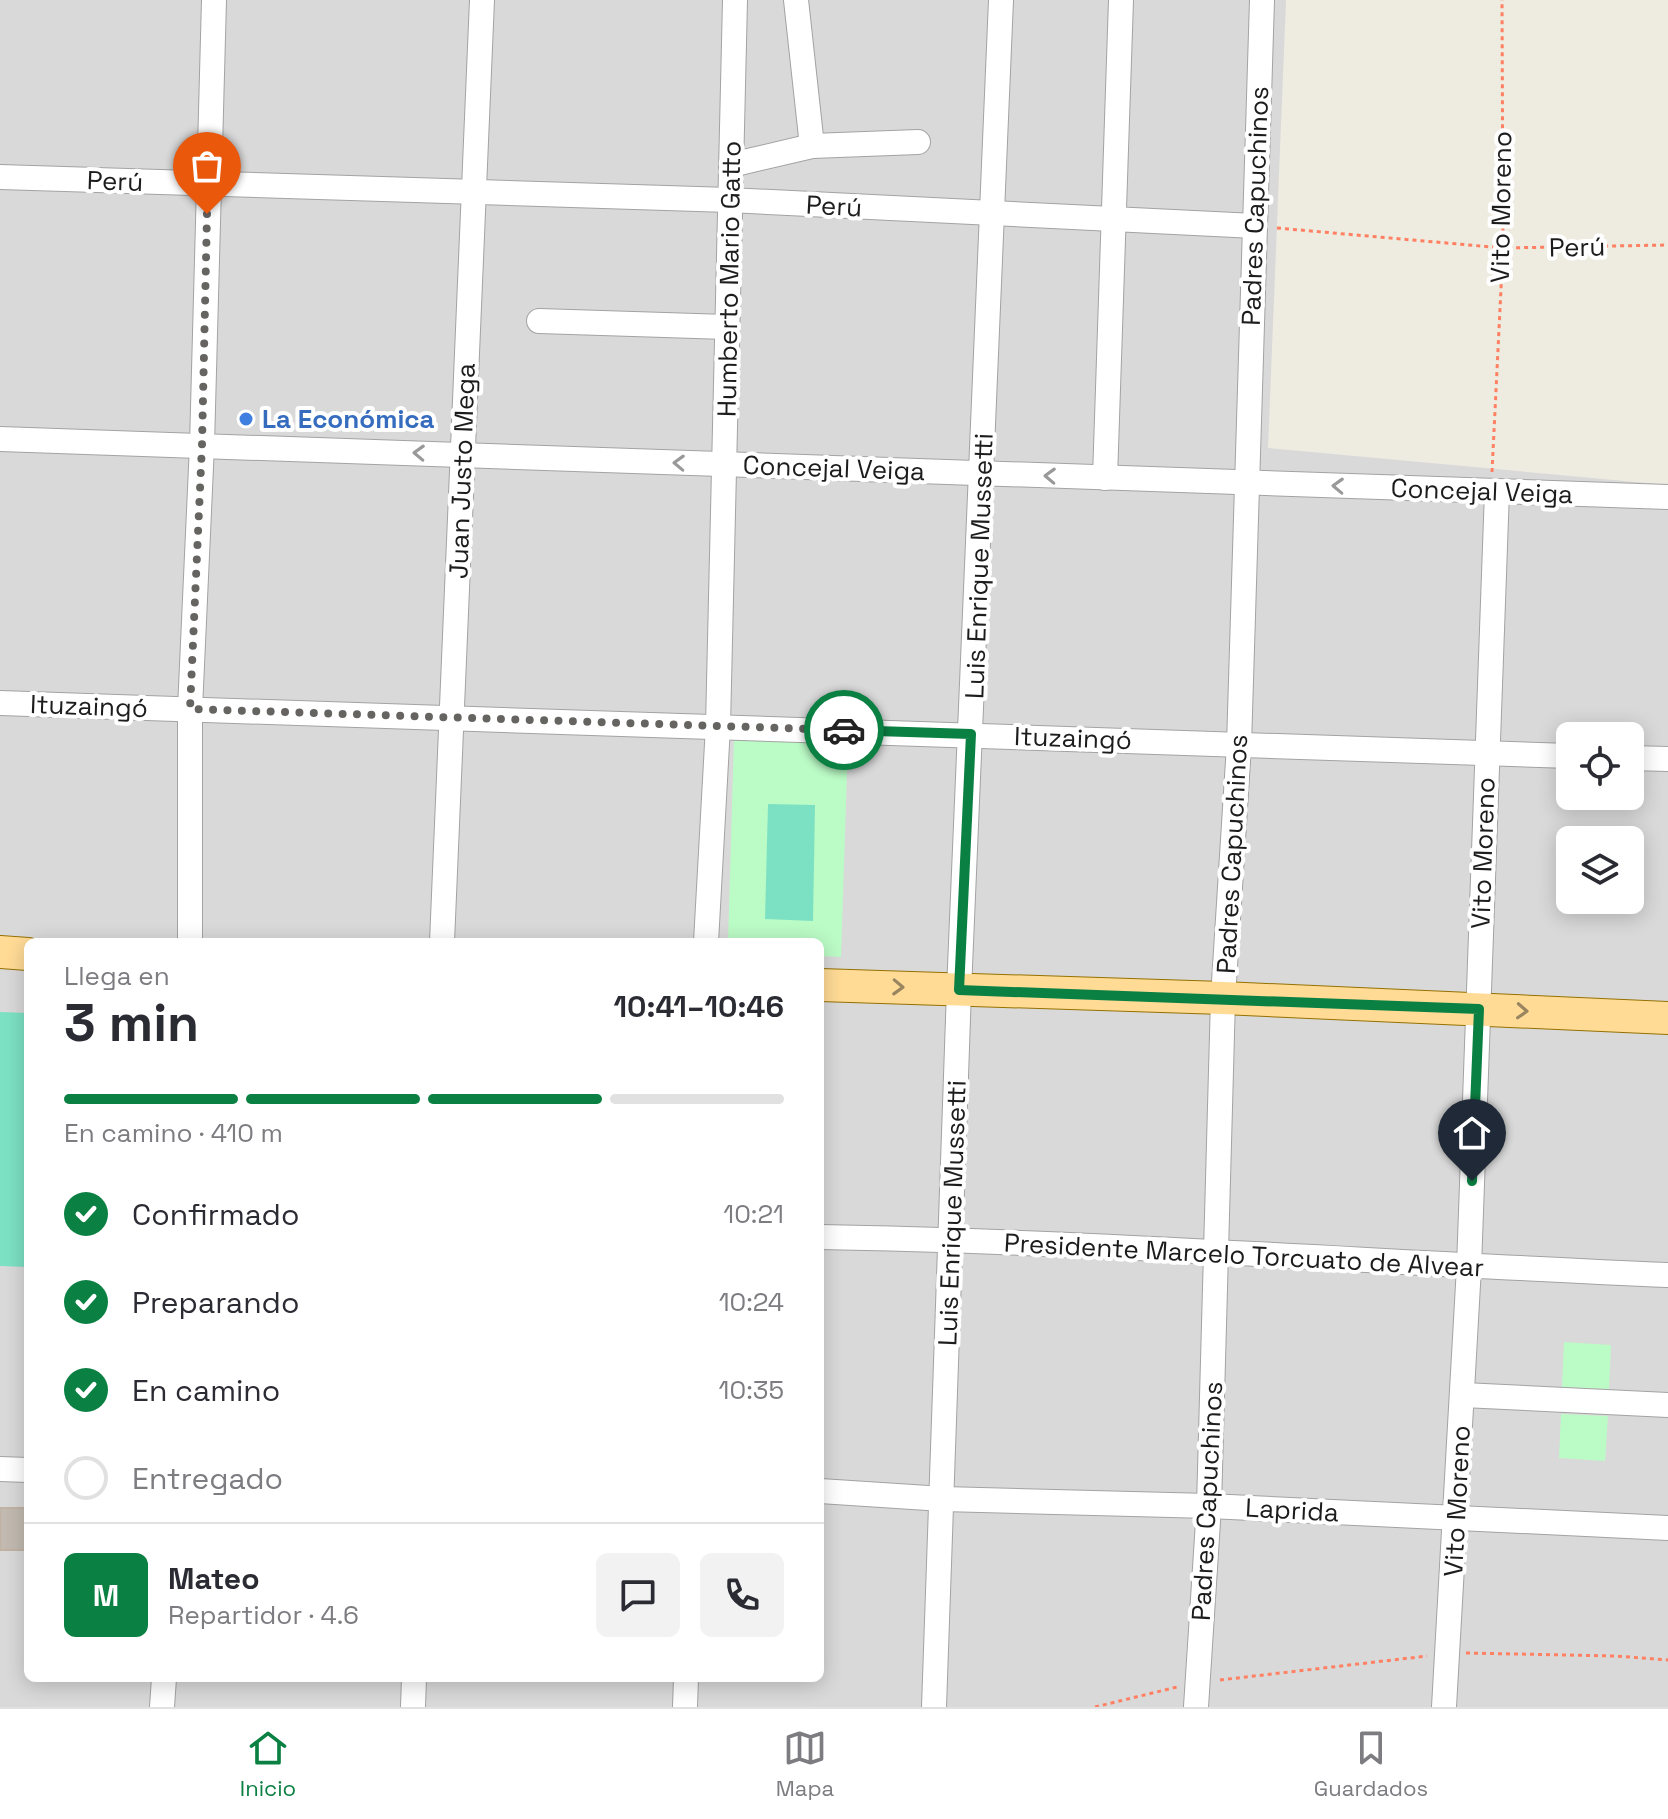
<!DOCTYPE html>
<html lang="es">
<head>
<meta charset="utf-8">
<style>
	body { margin:0; font-family:"Space Grotesk",sans-serif; background:#f2f2f3; color:#2b2b33; height:100vh; display:flex; flex-direction:column; font-size:30px; white-space:nowrap }
	* { box-sizing:border-box; margin:0 }
	p { font-size:26px; color:#7c7c81 }
	.icon { flex:none; width:44px; height:44px; fill:none; stroke:currentColor; stroke-width:2; stroke-linecap:round; stroke-linejoin:round }
	.map { position:relative; flex:1; overflow:hidden }
	.panel { position:absolute; left:24px; top:938px; width:800px; height:744px; display:flex; flex-direction:column; background:#fff; border-radius:12px; box-shadow:0 4px 20px #0003 }
	.panel>* { flex:none }
	.buttons { position:absolute; left:1556px; top:722px; display:grid; gap:16px }
	.buttons a { display:grid; place-items:center; width:88px; height:88px; border-radius:12px; background:#fff; box-shadow:0 4px 20px #0003; font-size:40px }
	.pin { position:absolute; display:grid; place-items:center; width:68px; height:68px; color:#fff; margin:-82px -34px; border-radius:50% 50% 50% 0; rotate:-45deg; box-shadow:0 0 8px #0007 }
	.pin .icon { rotate:45deg }
	.courier { position:absolute; display:grid; place-items:center; width:80px; height:80px; margin:-40px; border:6px solid #0b8043; border-radius:50%; background:#fff; color:#222; box-shadow:0 2px 10px #0007 }
	.head em { font-style:normal; font-weight:600 }
	.head div { display:flex; flex-direction:column-reverse }
	.head { display:flex; align-items:center; justify-content:space-between; height:136px; padding:0 40px }
	h1 { font-size:52px; font-weight:600; line-height:60px }
	.bar { display:grid; grid-template-columns:repeat(4,1fr); gap:12px 8px; align-content:center; height:96px; padding:0 40px }
	.bar i { height:10px; border-radius:6px; background:#e1e1e2 }
	.bar .current { background:#0b8043 }
	.bar p { grid-column:span 4 }
	.line { display:flex; align-items:center; gap:20px; padding:0 40px; border-top:2px solid #e1e1e2 }
	.line div { flex:1 }
	.round { display:grid; place-items:center; flex:none; width:84px; height:84px; border-radius:12px; background:#f2f2f3 }
	ol { padding:0 40px; list-style:none }
	li { display:flex; align-items:center; gap:24px; height:88px }
	li p { margin-inline-start:auto }
	li .icon { padding:8px; border-radius:50%; background:#0b8043; color:#fff; stroke-width:4 }
	li:last-child { color:#7c7c81 }
	li i { width:44px; height:44px; border:4px solid #e1e1e2; border-radius:50% }
	.dock { display:flex; justify-content:space-around; align-items:center; height:112px; border-top:2px solid #e1e1e2; background:#fff; font-size:22px; color:#7c7c81 }
	.dock a { display:grid; justify-items:center; gap:4px }
	.dock .current { color:#0b8043 }
	.map>svg:first-child { display:block }
</style>
</head>
<body>
<div class="map">
<svg width="1668" height="1707" viewBox="0 0 1668 1707">
	<rect width="100%" height="100%" fill="#eeebe1"/>
	<path fill="#dad9d9" fill-rule="evenodd" d="M0,0H1286L1268,448L1668,485V1707H0ZM1570,736H1630V796H1570ZM1570,840H1630V900H1570ZM28,942H820V1678H28Z"/>
	<g fill="#bbfbc6">
		<path d="M734,738L848,742L841,957L820,956V942H728Z"/>
		<path d="M1564,1342L1611,1345L1609,1389L1562,1387Z"/>
		<path d="M1561,1414L1608,1416L1605,1461L1559,1458Z"/>
	</g>
	<g fill="#7ce1c3">
		<path d="M768,804L815,805L813,921L765,919Z"/>
		<path d="M0,1012L28,1013V1267L0,1266Z"/>
	</g>
	<path fill="#c2bab1" stroke="#c0b3a3" stroke-width="2" d="M0,1508H28L27,1550H0Z"/>
	<g fill="none" stroke-linecap="round" stroke-linejoin="round">
		<g stroke="#a3a3a3" stroke-width="26">
			<g id="minor">
				<path d="M796,0L812,146"/>
				<path d="M731,165L812,146L918,142"/>
				<path d="M0,177L729,200L1255,226"/>
				<path d="M539,321L727,327"/>
				<path d="M0,439L1668,497"/>
				<path d="M1105,478L1121,0"/>
				<path d="M0,703L1570,756"/>
				<path d="M1630,758L1668,759"/>
				<path d="M190,942V709L202,445L214,0"/>
				<path d="M442,942L482,0"/>
				<path d="M706,942L718,726L735,0"/>
				<path d="M820,1237C1103,1242 1385,1263 1668,1275"/>
				<path d="M1463,1395L1668,1405"/>
				<path d="M0,1469L28,1470"/>
				<path d="M820,1491L943,1499L1209,1506L1668,1528"/>
				<path d="M162,1707L164,1678"/>
				<path d="M413,1707L414,1678"/>
				<path d="M685,1707L686,1678"/>
				<path d="M934,1707L959,990L1001,0"/>
				<path d="M1196,1707L1209,1506L1223,998L1239,745L1262,0"/>
				<path d="M1444,1707L1469,1267L1497,491"/>
			</g>
		</g>
		<g stroke="#957100" stroke-width="34">
			<g id="major">
				<path d="M0,952L28,954"/>
				<path d="M820,985L1223,998L1668,1018"/>
			</g>
		</g>
		<g stroke="#ff8062" stroke-width="3" stroke-dasharray="4 4" stroke-linecap="butt">
			<path d="M1277,228L1503,248L1668,245"/>
			<path d="M1492,472L1503,248L1502,0"/>
			<path d="M1466,1653L1616,1656L1668,1660"/>
			<path d="M1220,1680L1427,1656"/>
			<path d="M1095,1707L1177,1687"/>
		</g>
		<use href="#minor" stroke="#fff" stroke-width="24"/>
		<use href="#major" stroke="#ffdb96" stroke-width="32"/>
	</g>
	<defs><path id="oneway-chevron" d="M-2-3.5L2.5 0L-2 3.5" fill="none" stroke-width="1.6" stroke-linecap="round" stroke-linejoin="round" transform="scale(2)"/></defs>
	<g stroke="#999">
		<use href="#oneway-chevron" transform="translate(419 453) rotate(-178)"/>
		<use href="#oneway-chevron" transform="translate(679 463) rotate(-178)"/>
		<use href="#oneway-chevron" transform="translate(1050 476) rotate(-178)"/>
		<use href="#oneway-chevron" transform="translate(1338 486) rotate(-178)"/>
	</g>
	<g stroke="#99855f">
		<use href="#oneway-chevron" transform="translate(898 987) rotate(2)"/>
		<use href="#oneway-chevron" transform="translate(1522 1011) rotate(3)"/>
	</g>
	<g fill="none" stroke-linecap="round" stroke-linejoin="round">
		<path stroke="#666461" stroke-width="8" stroke-dasharray="0 14.4" d="M207,214L202,445L190,709L844,730"/>
		<path stroke="#0b8043" stroke-width="10" d="M844,730L971,734L959,990L1479,1009L1472,1181"/>
	</g>
	<circle fill="#3f7fe0" stroke="#fff" stroke-width="3" cx="246" cy="419" r="8"/>
	<g text-anchor="middle" stroke-width="8" stroke-linejoin="round" paint-order="stroke">
		<g font-size="26" fill="#1c1c1c" stroke="#fff">
			<text transform="translate(115 181) rotate(2)" y="9">Perú</text>
			<text transform="translate(834 206) rotate(3)" y="9">Perú</text>
			<text transform="translate(1255 206) rotate(-88)" y="9">Padres Capuchinos</text>
			<text transform="translate(1501 207) rotate(-89)" y="9">Vito Moreno</text>
			<text transform="translate(1577 247) rotate(-1)" y="9">Perú</text>
			<text transform="translate(729 279) rotate(-89)" y="9">Humberto Mario Gatto</text>
			<text transform="translate(834 468) rotate(2)" y="9">Concejal Veiga</text>
			<text transform="translate(462 471) rotate(-88)" y="9">Juan Justo Mega</text>
			<text transform="translate(1482 491) rotate(2)" y="9">Concejal Veiga</text>
			<text transform="translate(979 566) rotate(-88)" y="9">Luis Enrique Mussetti</text>
			<text transform="translate(89 706) rotate(2)" y="9">Ituzaingó</text>
			<text transform="translate(1073 738) rotate(2)" y="9">Ituzaingó</text>
			<text transform="translate(1483 853) rotate(-88)" y="9">Vito Moreno</text>
			<text transform="translate(1232 854) rotate(-87)" y="9">Padres Capuchinos</text>
			<text transform="translate(952 1213) rotate(-88)" y="9">Luis Enrique Mussetti</text>
			<text transform="translate(1244 1255) rotate(3)" y="9">Presidente Marcelo Torcuato de Alvear</text>
			<text transform="translate(1207 1501) rotate(-87)" y="9">Padres Capuchinos</text>
			<text transform="translate(1457 1501) rotate(-87)" y="9">Vito Moreno</text>
			<text transform="translate(1292 1510) rotate(3)" y="9">Laprida</text>
		</g>
		<g font-size="26" font-weight="bold" fill="#366cbe" stroke="#fff" text-anchor="start">
			<text x="262" y="428">La Económica</text>
		</g>
	</g>
</svg>
<div class="buttons">
<a><svg class="icon" aria-label="locate" viewBox="0 0 24 24"><circle cx="12" cy="12" r="6"/><path d="M12 2v4M12 18v4M2 12h4M18 12h4"/></svg></a>
<a><svg class="icon" aria-label="layers" viewBox="0 0 24 24"><path d="M12 4l9 5-9 5-9-5zM3 14l9 5 9-5"/></svg></a>
</div>
<div class="pin" style="left:207px;top:214px;background:#ea580c"><svg class="icon" aria-label="bag" viewBox="0 0 24 24"><path d="M5 8h14l-1 12H6zM9 8a3 3 0 0 1 6 0"/></svg></div>
<div class="pin" style="left:1472px;top:1181px;background:#1f2937"><svg class="icon" aria-label="home" viewBox="0 0 24 24"><path d="M3 11l9-7 9 7M6 9v11h12V9"/></svg></div>
<div class="courier" style="left:844px;top:730px"><svg class="icon" aria-label="car" viewBox="0 0 24 24"><path d="M5 17H2v-5l4-1 3-4h7l3 4 3 1v5h-3M9 17h6M6 11h13"/><circle cx="7" cy="17" r="2"/><circle cx="17" cy="17" r="2"/></svg></div>
<section class="panel">
<div class="head"><div><h1>3 min</h1><p>Llega en</p></div><em>10:41–10:46</em></div>
<div class="bar"><i class="current"></i><i class="current"></i><i class="current"></i><i></i><p>En camino · 410 m</p></div>
<ol>
<li><svg class="icon" aria-label="check" viewBox="0 0 24 24"><path d="M5 12l5 5 9-10"/></svg>Confirmado<p>10:21</p></li>
<li><svg class="icon" aria-label="check" viewBox="0 0 24 24"><path d="M5 12l5 5 9-10"/></svg>Preparando<p>10:24</p></li>
<li><svg class="icon" aria-label="check" viewBox="0 0 24 24"><path d="M5 12l5 5 9-10"/></svg>En camino<p>10:35</p></li>
<li><i></i>Entregado</li>
</ol>
<div class="line" style="height:144px"><b class="round" style="background:#0b8043;color:#fff">M</b><div><b>Mateo</b><p>Repartidor · 4.6</p></div><a class="round"><svg class="icon" aria-label="chat" viewBox="0 0 24 24"><path d="M4 5h16v11H9l-5 4z"/></svg></a><a class="round"><svg class="icon" aria-label="phone" viewBox="0 0 24 24"><path d="M5 4h4l2 5-3 2q2 4 5 5l2-3 5 2v4C11 20 4 13 5 4z"/></svg></a></div>
</section>
</div>
<nav class="dock">
<a class="current"><svg class="icon" aria-label="home" viewBox="0 0 24 24"><path d="M3 11l9-7 9 7M6 9v11h12V9"/></svg>Inicio</a>
<a><svg class="icon" aria-label="map" viewBox="0 0 24 24"><path d="M3 6l6-2 6 2 6-2v14l-6 2-6-2-6 2zM9 4v14M15 6v14"/></svg>Mapa</a>
<a><svg class="icon" aria-label="saved" viewBox="0 0 24 24"><path d="M7 4h10v16l-5-4-5 4z"/></svg>Guardados</a>
</nav>
</body>
</html>
